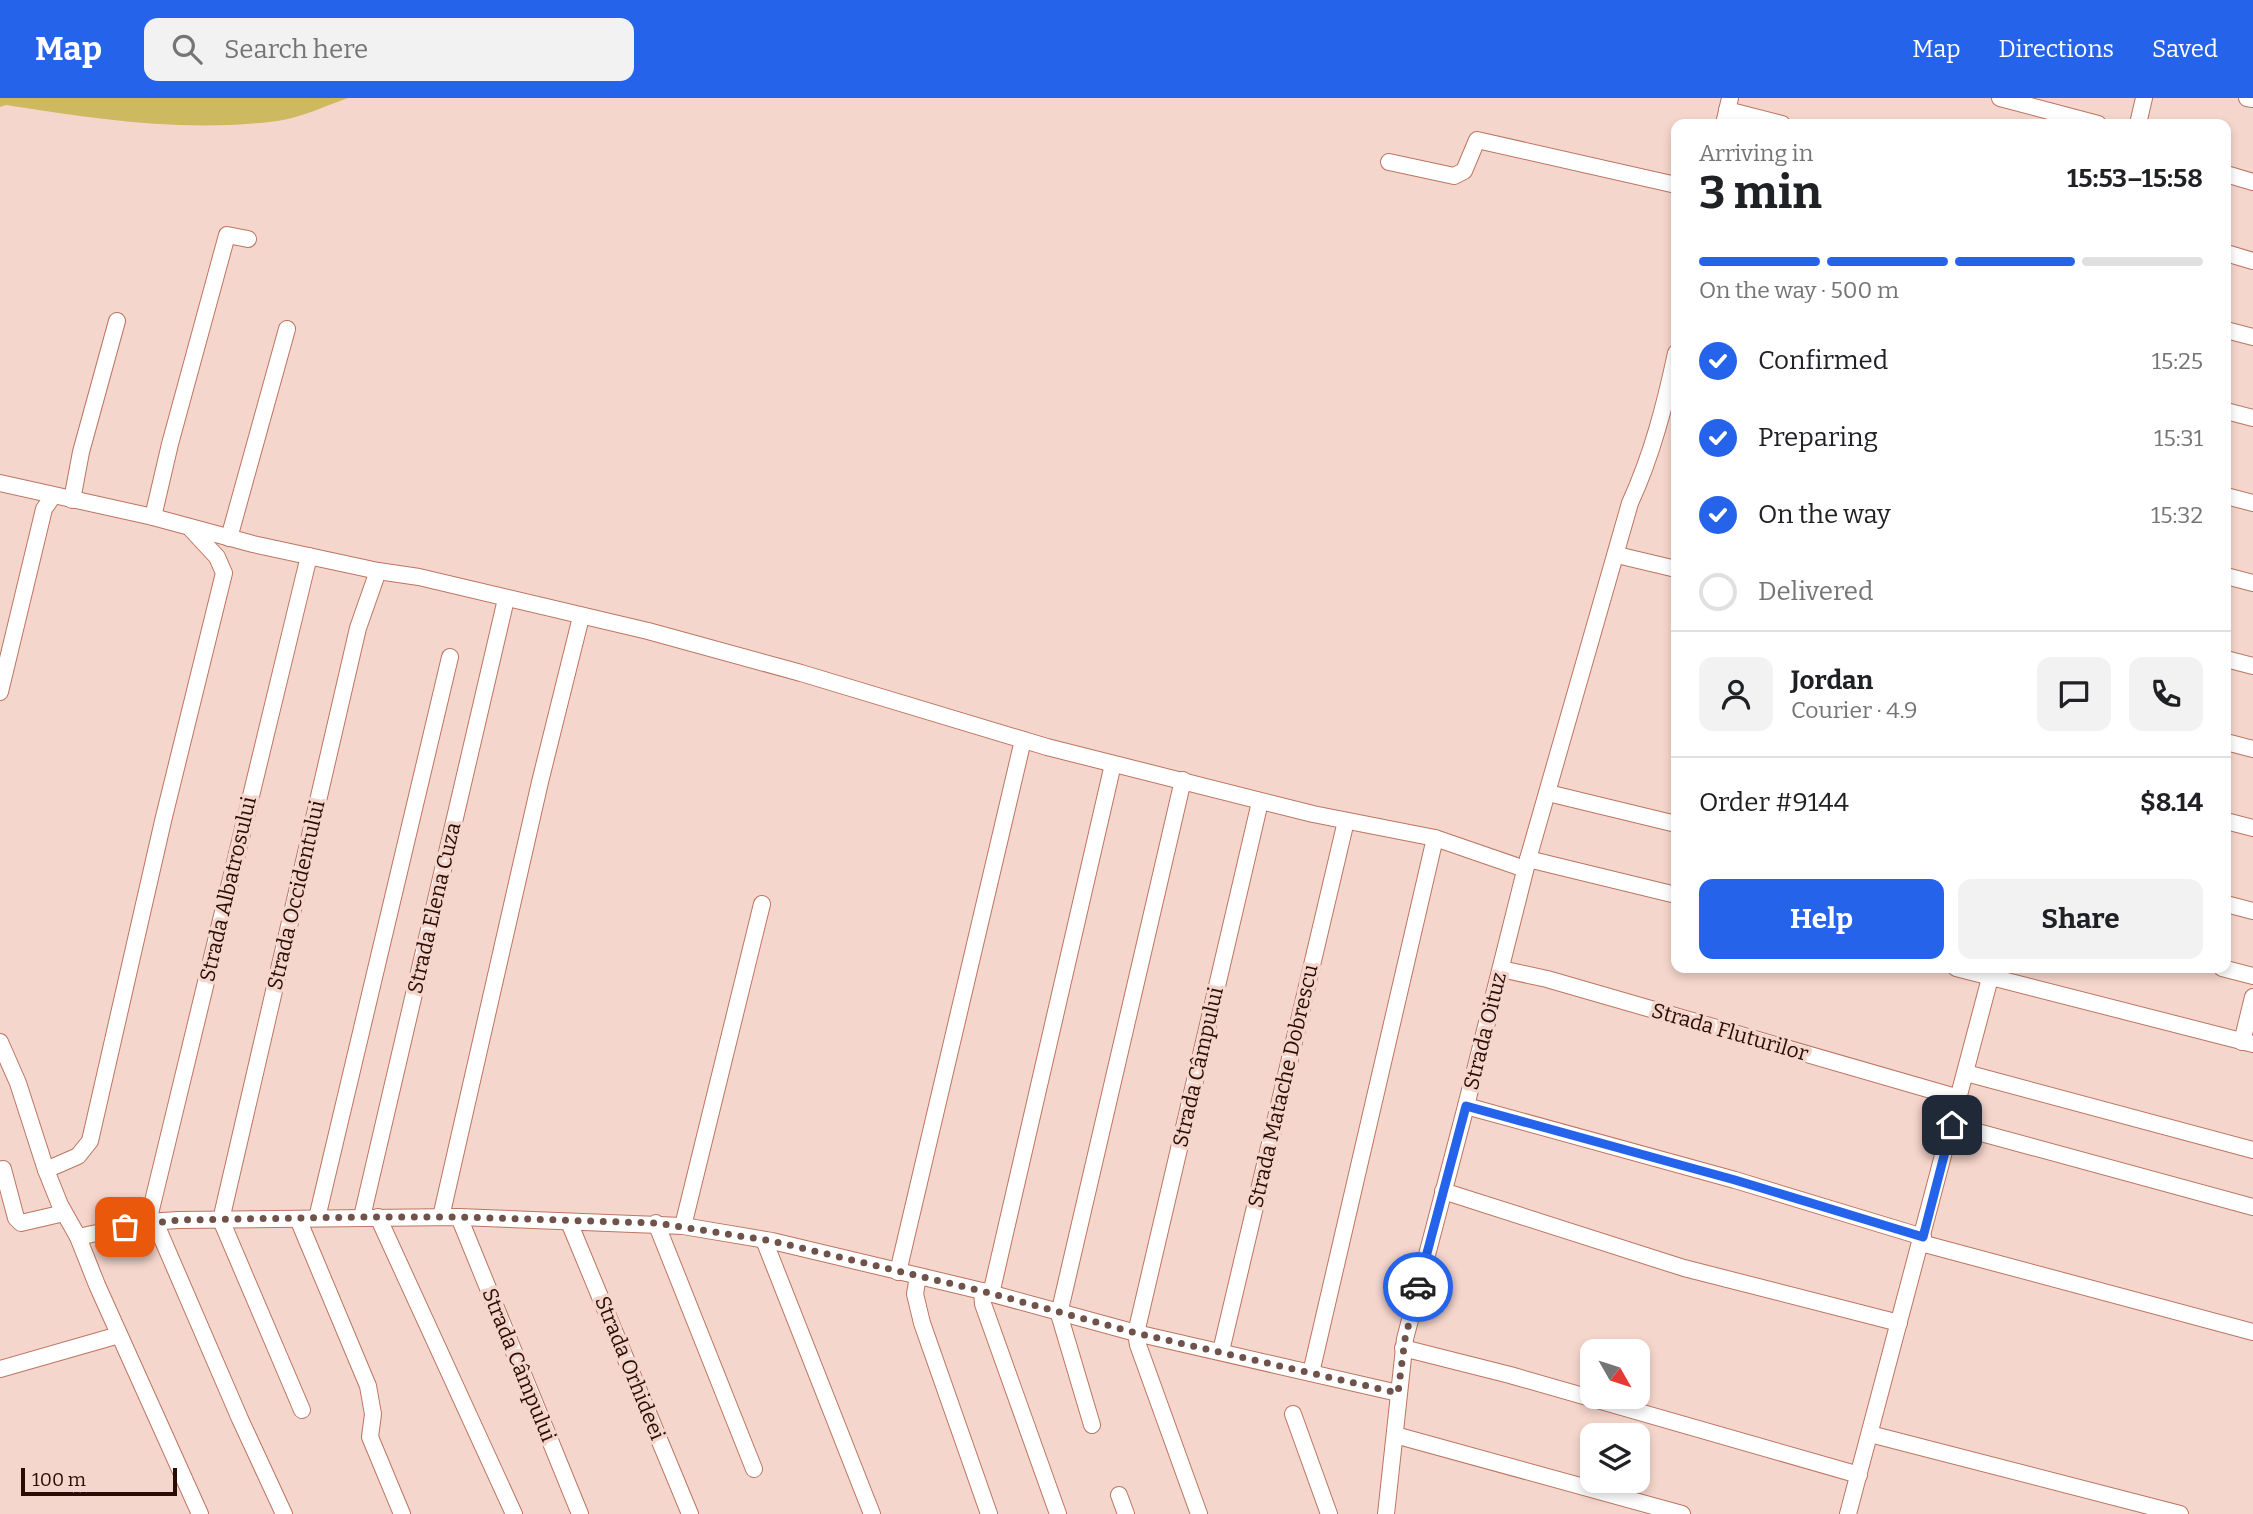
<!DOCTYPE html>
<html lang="en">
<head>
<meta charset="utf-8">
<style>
	body { margin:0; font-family:Bitter,serif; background:#f2f2f2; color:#202124; height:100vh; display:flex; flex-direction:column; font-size:26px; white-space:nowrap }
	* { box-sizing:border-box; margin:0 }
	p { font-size:23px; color:#757577 }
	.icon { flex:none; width:38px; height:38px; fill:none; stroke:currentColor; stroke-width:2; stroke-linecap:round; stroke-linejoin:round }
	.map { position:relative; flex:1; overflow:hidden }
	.drawer { position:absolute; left:1671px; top:21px; width:560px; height:854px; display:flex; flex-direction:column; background:#fff; border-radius:14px; box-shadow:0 4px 10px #0003 }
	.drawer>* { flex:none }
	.needle { width:46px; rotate:129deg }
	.fabs { position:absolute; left:1580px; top:1241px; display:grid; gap:14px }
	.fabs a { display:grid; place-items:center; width:70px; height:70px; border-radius:14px; background:#fff; box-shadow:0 4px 10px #0003; font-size:35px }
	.scale { position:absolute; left:21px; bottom:18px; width:156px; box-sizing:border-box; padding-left:7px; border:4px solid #270d06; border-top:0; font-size:19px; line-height:24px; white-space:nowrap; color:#270d06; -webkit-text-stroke:5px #f5d6cc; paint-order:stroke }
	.pin { position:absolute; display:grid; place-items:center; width:60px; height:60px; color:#fff; margin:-30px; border-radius:14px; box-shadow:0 4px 10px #0006 }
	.courier { position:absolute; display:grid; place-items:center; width:70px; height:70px; margin:-35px; border:5px solid #2563eb; border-radius:50%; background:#fff; color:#222; box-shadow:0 2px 9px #0007 }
	.summary em { font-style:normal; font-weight:700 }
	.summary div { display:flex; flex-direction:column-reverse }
	.summary { display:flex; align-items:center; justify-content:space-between; height:119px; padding:0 28px }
	h1 { font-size:46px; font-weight:700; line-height:52px }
	.bar { display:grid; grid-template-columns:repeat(4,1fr); gap:10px 7px; align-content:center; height:84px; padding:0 28px }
	.bar i { height:9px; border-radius:5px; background:#e0e0e0 }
	.bar .active { background:#2563eb }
	.bar p { grid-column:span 4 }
	.line { display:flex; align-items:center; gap:18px; padding:0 28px; border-top:2px solid #e0e0e0 }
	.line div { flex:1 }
	.round { display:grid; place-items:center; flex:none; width:74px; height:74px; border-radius:14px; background:#f2f2f2 }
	ol { padding:0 28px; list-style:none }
	li { display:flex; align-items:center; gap:21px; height:77px }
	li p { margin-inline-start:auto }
	li .icon { padding:7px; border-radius:50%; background:#2563eb; color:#fff; stroke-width:4 }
	li:last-child { color:#757577 }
	li i { width:38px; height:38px; border:4px solid #e0e0e0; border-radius:50% }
	.primary-button { display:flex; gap:14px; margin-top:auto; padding:14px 28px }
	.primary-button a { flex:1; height:80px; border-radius:14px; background:#2563eb; color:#fff; font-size:28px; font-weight:700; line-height:80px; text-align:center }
	.primary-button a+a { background:#f2f2f2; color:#202124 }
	header { display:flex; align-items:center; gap:42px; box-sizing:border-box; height:98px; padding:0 35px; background:#2563eb; color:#fff }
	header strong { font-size:33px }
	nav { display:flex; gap:38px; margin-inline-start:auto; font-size:24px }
	.search { width:490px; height:63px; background:#f2f2f2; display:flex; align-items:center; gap:18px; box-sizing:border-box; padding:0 24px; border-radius:14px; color:#757577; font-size:26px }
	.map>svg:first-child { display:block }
</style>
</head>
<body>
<header>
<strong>Map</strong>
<div class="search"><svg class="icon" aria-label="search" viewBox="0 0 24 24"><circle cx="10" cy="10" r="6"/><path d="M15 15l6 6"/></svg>Search here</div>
<nav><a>Map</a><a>Directions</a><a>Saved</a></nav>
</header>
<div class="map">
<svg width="2253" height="1416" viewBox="0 0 2253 1416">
	<rect width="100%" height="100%" fill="#f5d6cc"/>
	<path fill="#ccb960" d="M0,0H348C325,8 300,20 277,23C186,35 95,21 6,7L0,9Z"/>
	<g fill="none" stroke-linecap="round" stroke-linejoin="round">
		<g stroke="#bc7560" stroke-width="18">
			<g id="minor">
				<path d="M2000,0L2098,26"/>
				<path d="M2247,0L2253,1"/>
				<path d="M1727,12L1782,26"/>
				<path d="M1724,26L1730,0"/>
				<path d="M2138,26L2144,0"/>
				<path d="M1389,64L1454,78L1464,73L1477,42L1676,87"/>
				<path d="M2226,76L2253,84"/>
				<path d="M2226,155L2253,163"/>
				<path d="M2226,232L2253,239"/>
				<path d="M2226,313L2253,320"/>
				<path d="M0,385L153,419L253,446L378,473L419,479L648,533L801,575L1047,649L1313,716L1435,740L1525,771"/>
				<path d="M2226,398L2253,405"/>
				<path d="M72,402L81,354L117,223"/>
				<path d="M153,419L170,346L227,137L248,141"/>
				<path d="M229,440L287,231"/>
				<path d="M1617,457L1676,471"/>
				<path d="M2226,478L2253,485"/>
				<path d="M2226,561L2253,568"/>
				<path d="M0,594L44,411L53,398"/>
				<path d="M2226,644L2253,651"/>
				<path d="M1548,695L1676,726"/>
				<path d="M2226,723L2253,730"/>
				<path d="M1528,761L1676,797"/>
				<path d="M2226,806L2253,813"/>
				<path d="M1956,870L2253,946"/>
				<path d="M2222,870L2253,878"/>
				<path d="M1501,871L1547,881L1959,1000"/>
				<path d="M0,944L18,985L46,1072L60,1107L78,1139L97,1187L200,1416"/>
				<path d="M2242,944L2253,899"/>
				<path d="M1966,975L2253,1052"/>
				<path d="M1466,1008L1735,1082L1923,1139"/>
				<path d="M1952,1027L2253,1109"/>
				<path d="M3,1071L16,1120L21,1125L64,1115"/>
				<path d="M46,1072L78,1058L90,1043L163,723L224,475L217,459L191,431"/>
				<path d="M1443,1093L1684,1170L1899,1225"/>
				<path d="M362,1119L506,501"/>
				<path d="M378,1119L514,1416"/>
				<path d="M441,1119L540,684L581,519"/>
				<path d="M459,1119L580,1416"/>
				<path d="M317,1120L450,559"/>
				<path d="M298,1121L368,1288L373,1316L370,1339L402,1416"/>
				<path d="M148,1124L309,458"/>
				<path d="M155,1124L240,1321L284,1416"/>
				<path d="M569,1124L690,1416"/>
				<path d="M656,1125L754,1371"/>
				<path d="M683,1128L762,806"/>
				<path d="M78,1139L148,1124L178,1122L459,1119L683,1128L772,1143L982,1193L1136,1235L1398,1295"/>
				<path d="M764,1142L872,1416"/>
				<path d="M1921,1145L2253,1234"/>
				<path d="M898,1174L1023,642"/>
				<path d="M918,1178L915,1196L922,1225L989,1416"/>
				<path d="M982,1193L983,1206L1058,1416"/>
				<path d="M991,1196L1113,666"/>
				<path d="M1403,1250L1510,1277L1859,1377"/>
				<path d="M1221,1253L1346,723"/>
				<path d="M0,1271L119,1237"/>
				<path d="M1311,1275L1435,740"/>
				<path d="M302,1312L221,1122L358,530L378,473"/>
				<path d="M1293,1316L1329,1416"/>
				<path d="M1092,1327L1059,1216L1183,682"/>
				<path d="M1870,1336L2180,1416"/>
				<path d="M1395,1337L1682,1416"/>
				<path d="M1119,1397L1126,1416"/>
				<path d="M1199,1416L1138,1247L1136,1235L1260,704"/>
				<path d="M1386,1416L1405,1241L1466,1008L1528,761L1630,405C1652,357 1665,307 1676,255"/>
				<path d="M1848,1416L1990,880"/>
			</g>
		</g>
		<use href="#minor" stroke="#fff" stroke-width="16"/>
	</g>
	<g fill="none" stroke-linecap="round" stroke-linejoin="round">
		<path stroke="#6f534b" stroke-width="7" stroke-dasharray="0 12.6" d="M125,1129L178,1122L362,1119H459L656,1125L772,1143L982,1193L1136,1235L1398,1295L1405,1241L1418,1189"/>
		<path stroke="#2563eb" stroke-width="9" d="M1418,1189L1466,1008L1735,1082L1923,1139L1952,1027"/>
	</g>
	<g text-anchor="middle" stroke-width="7" stroke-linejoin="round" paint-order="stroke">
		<g font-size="21" fill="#270d06" stroke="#f5d6cc">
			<text transform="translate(228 791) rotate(-77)" y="7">Strada Albatrosului</text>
			<text transform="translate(296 797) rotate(-77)" y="7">Strada Occidentului</text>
			<text transform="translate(434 810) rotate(-77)" y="7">Strada Elena Cuza</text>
			<text transform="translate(1485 933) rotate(-76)" y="7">Strada Oituz</text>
			<text transform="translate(1730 934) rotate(16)" y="7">Strada Fluturilor</text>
			<text transform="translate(1198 969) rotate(-77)" y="7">Strada Câmpului</text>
			<text transform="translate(1283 988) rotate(-77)" y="7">Strada Matache Dobrescu</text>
			<text transform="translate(519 1267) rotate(68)" y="7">Strada Câmpului</text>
			<text transform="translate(630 1270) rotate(68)" y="7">Strada Orhideei</text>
		</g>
	</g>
</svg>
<div class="fabs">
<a><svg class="needle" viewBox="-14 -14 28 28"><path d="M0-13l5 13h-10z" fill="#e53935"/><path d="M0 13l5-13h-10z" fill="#757577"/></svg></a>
<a><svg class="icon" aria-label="layers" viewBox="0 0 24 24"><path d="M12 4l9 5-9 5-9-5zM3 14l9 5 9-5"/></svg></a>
</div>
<div class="scale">100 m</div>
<div class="pin" style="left:125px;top:1129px;background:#ea580c"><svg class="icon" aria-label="bag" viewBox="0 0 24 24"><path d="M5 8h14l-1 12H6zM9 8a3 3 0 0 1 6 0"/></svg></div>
<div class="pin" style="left:1952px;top:1027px;background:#1f2937"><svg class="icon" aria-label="home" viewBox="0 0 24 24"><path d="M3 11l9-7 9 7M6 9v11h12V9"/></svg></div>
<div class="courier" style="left:1418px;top:1189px"><svg class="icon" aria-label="car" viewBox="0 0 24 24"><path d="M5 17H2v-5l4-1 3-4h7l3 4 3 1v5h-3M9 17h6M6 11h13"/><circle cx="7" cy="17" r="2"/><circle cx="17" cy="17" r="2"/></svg></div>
<section class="drawer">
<div class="summary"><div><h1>3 min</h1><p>Arriving in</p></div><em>15:53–15:58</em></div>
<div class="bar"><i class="active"></i><i class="active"></i><i class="active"></i><i></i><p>On the way · 500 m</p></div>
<ol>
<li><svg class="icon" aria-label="check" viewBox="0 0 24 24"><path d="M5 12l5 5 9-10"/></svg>Confirmed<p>15:25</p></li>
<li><svg class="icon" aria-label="check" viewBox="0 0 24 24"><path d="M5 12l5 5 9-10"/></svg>Preparing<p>15:31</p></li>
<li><svg class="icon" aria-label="check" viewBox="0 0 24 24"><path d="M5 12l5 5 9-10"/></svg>On the way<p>15:32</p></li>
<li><i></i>Delivered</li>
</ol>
<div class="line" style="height:126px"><a class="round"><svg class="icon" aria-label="person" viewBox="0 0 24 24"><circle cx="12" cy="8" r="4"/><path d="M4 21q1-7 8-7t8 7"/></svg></a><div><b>Jordan</b><p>Courier · 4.9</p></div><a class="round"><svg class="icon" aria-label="chat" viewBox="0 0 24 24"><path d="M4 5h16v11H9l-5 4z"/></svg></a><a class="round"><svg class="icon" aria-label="phone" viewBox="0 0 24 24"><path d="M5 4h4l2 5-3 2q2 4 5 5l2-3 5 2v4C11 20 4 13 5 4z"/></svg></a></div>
<div class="line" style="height:91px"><div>Order #9144</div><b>$8.14</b></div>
<div class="primary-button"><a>Help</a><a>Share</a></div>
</section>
</div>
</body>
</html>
